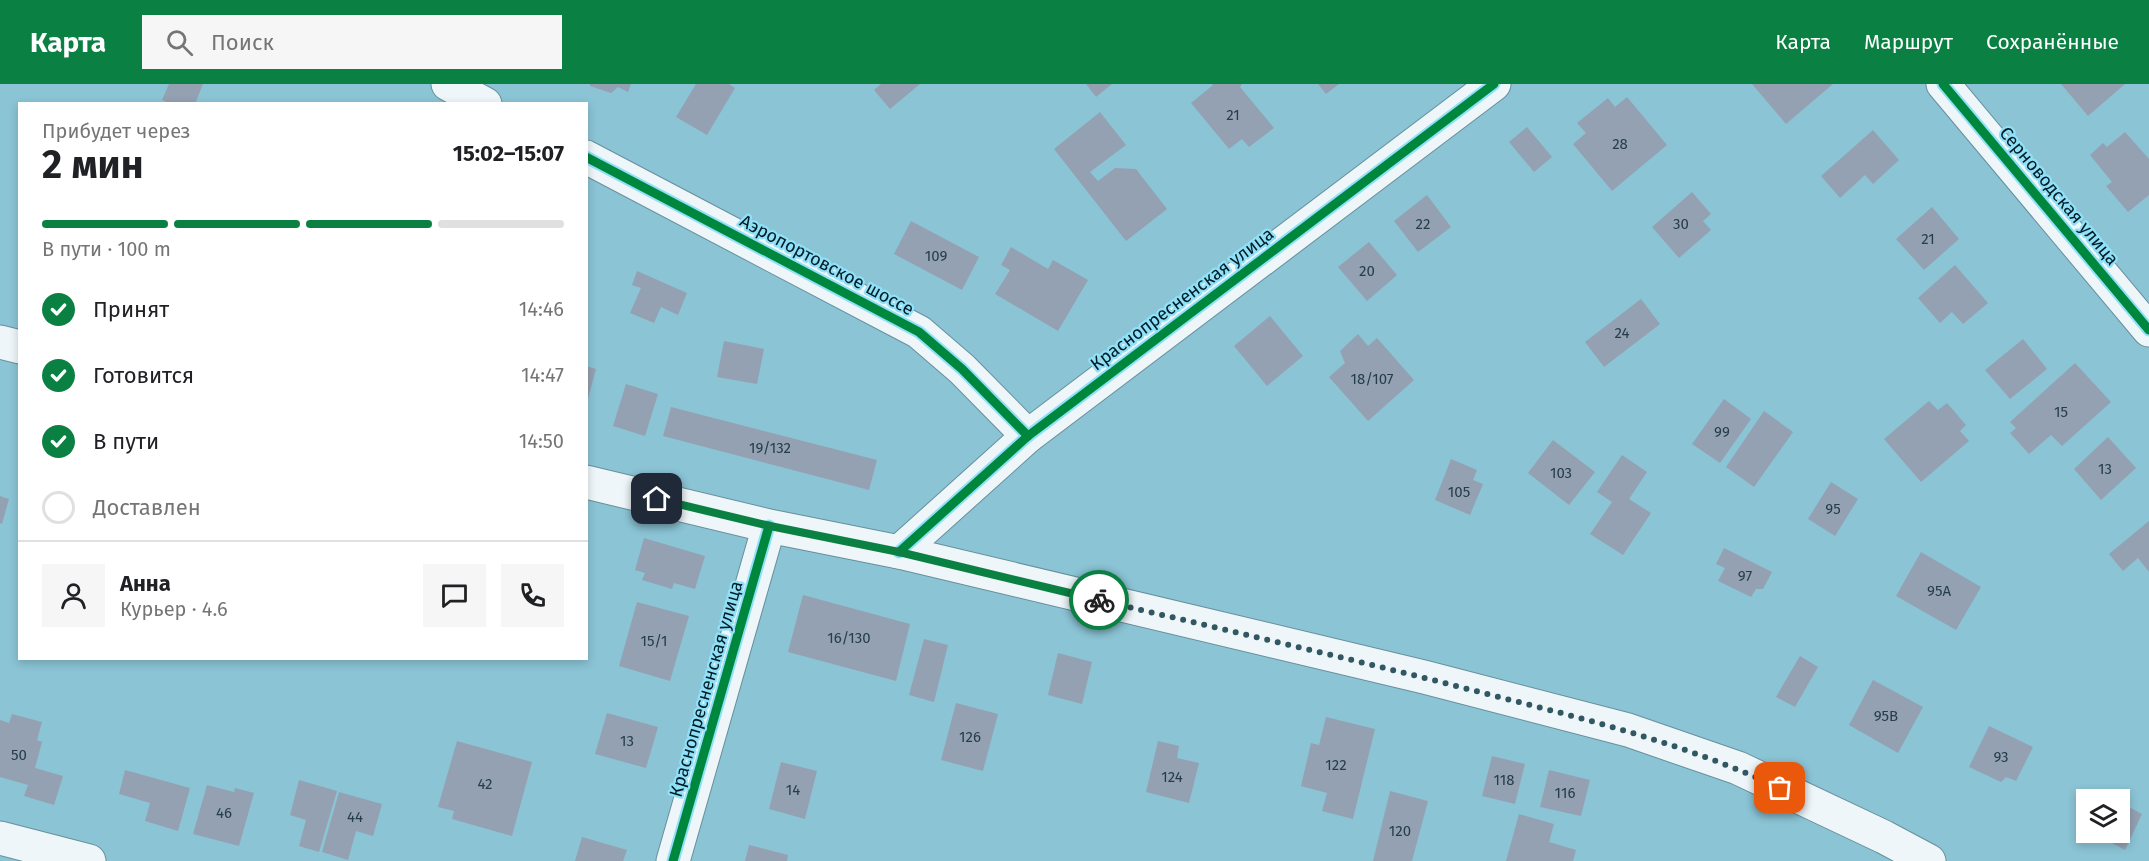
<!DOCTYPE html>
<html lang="ru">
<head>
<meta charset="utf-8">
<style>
	body { margin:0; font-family:"Fira Sans",sans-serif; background:#f6f6f6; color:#202124; height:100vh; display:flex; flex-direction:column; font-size:22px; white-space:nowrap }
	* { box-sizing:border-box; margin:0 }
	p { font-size:20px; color:#757577 }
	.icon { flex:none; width:33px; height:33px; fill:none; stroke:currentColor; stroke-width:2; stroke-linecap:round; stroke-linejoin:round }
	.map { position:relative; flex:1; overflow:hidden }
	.side { position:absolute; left:18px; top:18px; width:570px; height:558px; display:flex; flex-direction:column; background:#fff; border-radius:0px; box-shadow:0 3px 9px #0003 }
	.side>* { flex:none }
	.controls { position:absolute; left:2076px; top:705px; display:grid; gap:12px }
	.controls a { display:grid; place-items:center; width:54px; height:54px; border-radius:0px; background:#fff; box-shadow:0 3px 9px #0003; font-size:30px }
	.pin { position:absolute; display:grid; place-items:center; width:51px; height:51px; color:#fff; margin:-26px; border-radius:12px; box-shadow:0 3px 9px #0006 }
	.courier { position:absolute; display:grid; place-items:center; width:60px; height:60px; margin:-30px; border:4px solid #0b8043; border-radius:50%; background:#fff; color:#222; box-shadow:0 2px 8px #0007 }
	.head em { font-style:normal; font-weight:700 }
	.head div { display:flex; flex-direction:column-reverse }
	.head { display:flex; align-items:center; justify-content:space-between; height:102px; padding:0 24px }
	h1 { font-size:39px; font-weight:700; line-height:45px }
	.bar { display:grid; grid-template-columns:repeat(4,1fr); gap:9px 6px; align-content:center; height:72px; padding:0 24px }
	.bar i { height:8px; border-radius:4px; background:#e0e0e0 }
	.bar .on { background:#0b8043 }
	.bar p { grid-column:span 4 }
	.line { display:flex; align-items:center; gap:15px; padding:0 24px; border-top:2px solid #e0e0e0 }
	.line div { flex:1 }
	.round { display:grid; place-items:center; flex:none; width:63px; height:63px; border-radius:0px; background:#f6f6f6 }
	ol { padding:0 24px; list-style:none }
	li { display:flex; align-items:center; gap:18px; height:66px }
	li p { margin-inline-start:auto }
	li .icon { padding:6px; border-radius:50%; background:#0b8043; color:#fff; stroke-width:4 }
	li:last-child { color:#757577 }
	li i { width:33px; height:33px; border:3px solid #e0e0e0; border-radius:50% }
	header { display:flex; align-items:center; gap:36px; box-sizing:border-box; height:84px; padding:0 30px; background:#0b8043; color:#fff }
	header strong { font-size:28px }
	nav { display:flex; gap:33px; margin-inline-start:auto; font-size:21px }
	.search { width:420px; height:54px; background:#f6f6f6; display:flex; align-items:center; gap:15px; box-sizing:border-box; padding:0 21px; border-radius:0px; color:#757577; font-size:22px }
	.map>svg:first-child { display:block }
</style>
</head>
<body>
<header>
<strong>Карта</strong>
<div class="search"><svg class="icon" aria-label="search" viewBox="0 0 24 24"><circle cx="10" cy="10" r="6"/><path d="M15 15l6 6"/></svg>Поиск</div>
<nav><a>Карта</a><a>Маршрут</a><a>Сохранённые</a></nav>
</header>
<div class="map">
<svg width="2149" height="777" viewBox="0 0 2149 777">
	<rect width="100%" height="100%" fill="#8bc4d5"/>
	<g fill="#94a1b2">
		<path d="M169,0H203L195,20H171L162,16Z"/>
		<path d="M590,0H631L628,8L618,3L611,9L590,2Z"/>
		<path d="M696,0H729L735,4L707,51L676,33Z"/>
		<path d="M881,0H920L890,25L874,6Z"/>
		<path d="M1086,0H1112L1096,13Z"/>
		<path d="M1212,0H1242L1240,3L1274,44L1249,63L1242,55L1229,65L1191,19L1213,1Z"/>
		<path d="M1318,0H1339L1326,10Z"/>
		<path d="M1752,0H1833L1786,40Z"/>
		<path d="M2061,0H2125L2088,32Z"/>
		<path d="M1627,13L1667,61L1612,107L1573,60L1586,49L1577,39L1608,14L1615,23Z"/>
		<path d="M1100,28L1126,61L1090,88L1098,97L1115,84L1136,85L1167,125L1126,157L1054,65Z"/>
		<path d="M1527,43L1552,73L1534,88L1509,58Z"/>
		<path d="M1873,46L1899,76L1873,100L1865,91L1840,114L1821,92Z"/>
		<path d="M2125,48L2149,75V111L2128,128L2106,102L2112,98L2090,71L2103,59L2107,63Z"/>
		<path d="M1692,108L1711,130L1703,137L1711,146L1679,174L1652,143Z"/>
		<path d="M1427,111L1451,143L1418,168L1394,137Z"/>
		<path d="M1932,123L1959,155L1924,186L1896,155Z"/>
		<path d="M911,137L979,173L962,206L894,170Z"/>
		<path d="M1369,158L1397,191L1367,217L1338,183Z"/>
		<path d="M1011,163L1048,185L1053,176L1088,196L1058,247L995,210L1010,186L1001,181Z"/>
		<path d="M1955,181L1988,219L1963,240L1952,228L1940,239L1918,214Z"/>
		<path d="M637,187L687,209L678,231L661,223L654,239L630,229L641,204L632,201Z"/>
		<path d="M1641,215L1660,240L1604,283L1585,258Z"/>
		<path d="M1270,232L1303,272L1267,302L1234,262Z"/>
		<path d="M1358,250L1368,262L1377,254L1414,296L1368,337L1329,293L1345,279L1340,267Z"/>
		<path d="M2023,255L2047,285L2010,315L1985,286Z"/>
		<path d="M724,257L764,265L757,300L717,293Z"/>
		<path d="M2075,279L2111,318L2062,362L2051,351L2029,370L2010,349L2016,344L2010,338Z"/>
		<path d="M586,282L596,285L587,318H586Z"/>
		<path d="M626,300L658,310L645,352L613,342Z"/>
		<path d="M1724,315L1751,335L1720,379L1692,360Z"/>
		<path d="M1929,317L1938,326L1947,319L1966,341L1960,347L1969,357L1921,398L1884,355Z"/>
		<path d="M671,323L877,376L869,406L663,352Z"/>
		<path d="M1764,327L1793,348L1754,403L1726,383Z"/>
		<path d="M2108,353L2136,384L2101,416L2074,385Z"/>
		<path d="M1553,356L1595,388L1569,421L1528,389Z"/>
		<path d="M1622,371L1647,388L1629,415L1651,429L1623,471L1590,450L1612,418L1597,408Z"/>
		<path d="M1451,375L1477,386L1473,396L1483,400L1470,431L1435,416Z"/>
		<path d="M1831,398L1858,415L1835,452L1808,435Z"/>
		<path d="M0,412L9,415L2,440L0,439Z"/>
		<path d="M2149,437V488L2138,474L2123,487L2109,470Z"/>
		<path d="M644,454L705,472L695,505L674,499L672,505L642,496L645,489L635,486Z"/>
		<path d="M1724,464L1772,488L1763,505H1756L1751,513L1718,497L1725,484L1716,480Z"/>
		<path d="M1921,468L1981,503L1956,546L1896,512Z"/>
		<path d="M803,511L910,540L896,597L788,568Z"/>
		<path d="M637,518L689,532L670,597L619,582Z"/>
		<path d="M924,555L948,561L934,618L909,611Z"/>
		<path d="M1058,569L1092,578L1082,620L1048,611Z"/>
		<path d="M1800,572L1818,583L1795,623L1776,613Z"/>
		<path d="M1873,596L1923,623L1898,669L1849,641Z"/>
		<path d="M956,619L998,630L983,687L941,676Z"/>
		<path d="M607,629L658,643L646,684L595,670Z"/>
		<path d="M12,630L42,638L37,656L42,658L35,684L63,692L54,721L24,712L28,701L0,693V636L9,639Z"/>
		<path d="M1326,633L1375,645L1353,735L1322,727L1327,709L1301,702L1311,659L1319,661Z"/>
		<path d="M1989,642L2033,663L2016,697L2006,693L2001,698L1969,683Z"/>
		<path d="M457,657L532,678L512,752L452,735L454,727L438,723Z"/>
		<path d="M1158,657L1179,662L1177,674L1199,679L1189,719L1146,708Z"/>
		<path d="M1492,672L1525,680L1515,720L1482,712Z"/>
		<path d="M781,678L817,687L805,735L769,725Z"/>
		<path d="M125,686L190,704L178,747L145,737L150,719L119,710Z"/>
		<path d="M1549,686L1590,696L1581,732L1540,723Z"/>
		<path d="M299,696L337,707L319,768L299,762L306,736L290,731Z"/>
		<path d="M207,701L234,708L235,704L254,709L239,762L193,750Z"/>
		<path d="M1390,707L1428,717L1412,777H1373Z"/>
		<path d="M339,708L382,720L373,752L356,747L348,776L322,768Z"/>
		<path d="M2120,718L2142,730L2125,766L2092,748H2120Z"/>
		<path d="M1519,730L1554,740L1549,758L1576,766L1573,777H1506Z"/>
		<path d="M582,753L627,766L623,777H575Z"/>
		<path d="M749,761L788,771L787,777H745Z"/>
	</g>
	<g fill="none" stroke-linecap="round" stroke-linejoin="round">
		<g stroke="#67909c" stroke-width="35">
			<g id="minor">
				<path d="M448,0L485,20"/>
				<path d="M1943,0L2149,246"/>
				<path d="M586,73L919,248L962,285L1028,352"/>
				<path d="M899,468L1028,352L1494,0"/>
				<path d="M0,754L89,777"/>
				<path d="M673,777L769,442"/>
			</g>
		</g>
		<g stroke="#67909c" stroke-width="35">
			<g id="primary">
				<path d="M0,258L20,263"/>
				<path d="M586,398L769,442L899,468L1424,593L1628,646L1738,684L1884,753L1929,777"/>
			</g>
		</g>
		<use href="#minor" stroke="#eef6f9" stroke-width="33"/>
		<use href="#primary" stroke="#eef6f9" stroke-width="33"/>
		<g stroke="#90e0f8" stroke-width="13">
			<g id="cycleway">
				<path d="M1943,0L2149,246"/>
				<path d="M586,73L919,248L962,285L1028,352"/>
				<path d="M899,468L1028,352L1494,0"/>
				<path d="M673,777L769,442"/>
			</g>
		</g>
		<use href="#cycleway" stroke="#00873e" stroke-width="9"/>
	</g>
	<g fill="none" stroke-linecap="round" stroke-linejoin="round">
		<path stroke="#315763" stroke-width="6" stroke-dasharray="0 10.8" d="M1099,516C1230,547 1361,577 1491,611C1590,636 1688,661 1780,704"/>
		<path stroke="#0b8043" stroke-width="8" d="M657,415L770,442L899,468L1099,516"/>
	</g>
	<g text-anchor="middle" stroke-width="4.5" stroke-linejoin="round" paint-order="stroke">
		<g font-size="15" fill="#253e49">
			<text x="1233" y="36">21</text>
			<text x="1620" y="65">28</text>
			<text x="1423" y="145">22</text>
			<text x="1681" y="145">30</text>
			<text x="1928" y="160">21</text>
			<text x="936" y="177">109</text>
			<text x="1367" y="192">20</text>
			<text x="1622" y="254">24</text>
			<text x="1372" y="300">18/107</text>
			<text x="2061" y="333">15</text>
			<text x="1722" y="353">99</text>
			<text x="770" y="369">19/132</text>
			<text x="2105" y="390">13</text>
			<text x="1561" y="394">103</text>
			<text x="1459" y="413">105</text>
			<text x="1833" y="430">95</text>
			<text x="1745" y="497">97</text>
			<text x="1939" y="512">95А</text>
			<text x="849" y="559">16/130</text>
			<text x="654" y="562">15/1</text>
			<text x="1886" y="637">95В</text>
			<text x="970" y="658">126</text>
			<text x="627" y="662">13</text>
			<text x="19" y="676">50</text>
			<text x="2001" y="678">93</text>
			<text x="1336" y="686">122</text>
			<text x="1172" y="698">124</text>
			<text x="1504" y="701">118</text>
			<text x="485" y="705">42</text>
			<text x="793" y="711">14</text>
			<text x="1565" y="714">116</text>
			<text x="224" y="734">46</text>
			<text x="355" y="738">44</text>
			<text x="1400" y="752">120</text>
		</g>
		<g font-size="18" fill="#001d26" stroke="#90e0f8">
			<text transform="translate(2059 112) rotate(50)" y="6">Серноводская улица</text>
			<text transform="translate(827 181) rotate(28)" y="6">Аэропортовское шоссе</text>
			<text transform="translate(1182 215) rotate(-37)" y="6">Краснопресненская улица</text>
			<text transform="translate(706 605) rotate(-74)" y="6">Краснопресненская улица</text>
		</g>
	</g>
</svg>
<div class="controls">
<a><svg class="icon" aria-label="layers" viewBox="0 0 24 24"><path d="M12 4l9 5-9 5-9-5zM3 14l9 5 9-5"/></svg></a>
</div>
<div class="pin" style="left:1780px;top:704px;background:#ea580c"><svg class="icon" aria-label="bag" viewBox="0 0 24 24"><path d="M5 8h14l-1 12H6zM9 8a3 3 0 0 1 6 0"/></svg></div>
<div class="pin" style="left:657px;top:415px;background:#1f2937"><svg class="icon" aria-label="home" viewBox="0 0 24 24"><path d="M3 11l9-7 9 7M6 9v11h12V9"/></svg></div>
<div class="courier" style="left:1099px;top:516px"><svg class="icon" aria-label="bike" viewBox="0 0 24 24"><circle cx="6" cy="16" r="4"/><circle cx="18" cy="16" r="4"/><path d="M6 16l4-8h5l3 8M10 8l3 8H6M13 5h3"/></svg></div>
<section class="side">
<div class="head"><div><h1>2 мин</h1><p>Прибудет через</p></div><em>15:02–15:07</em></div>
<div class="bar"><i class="on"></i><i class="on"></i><i class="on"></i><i></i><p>В пути · 100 m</p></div>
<ol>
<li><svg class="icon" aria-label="check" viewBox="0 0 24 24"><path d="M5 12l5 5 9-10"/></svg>Принят<p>14:46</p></li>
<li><svg class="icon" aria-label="check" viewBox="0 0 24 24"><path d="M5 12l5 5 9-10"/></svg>Готовится<p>14:47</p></li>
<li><svg class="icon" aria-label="check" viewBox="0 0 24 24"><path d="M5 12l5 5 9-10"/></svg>В пути<p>14:50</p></li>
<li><i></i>Доставлен</li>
</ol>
<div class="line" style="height:108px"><a class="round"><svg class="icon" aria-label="person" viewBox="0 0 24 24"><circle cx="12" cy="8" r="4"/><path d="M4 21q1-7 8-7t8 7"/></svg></a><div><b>Анна</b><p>Курьер · 4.6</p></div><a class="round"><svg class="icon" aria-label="chat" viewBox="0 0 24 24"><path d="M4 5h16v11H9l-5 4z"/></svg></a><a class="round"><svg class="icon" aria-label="phone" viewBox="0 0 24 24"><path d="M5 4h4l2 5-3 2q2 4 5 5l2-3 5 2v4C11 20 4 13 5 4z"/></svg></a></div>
</section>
</div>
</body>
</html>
